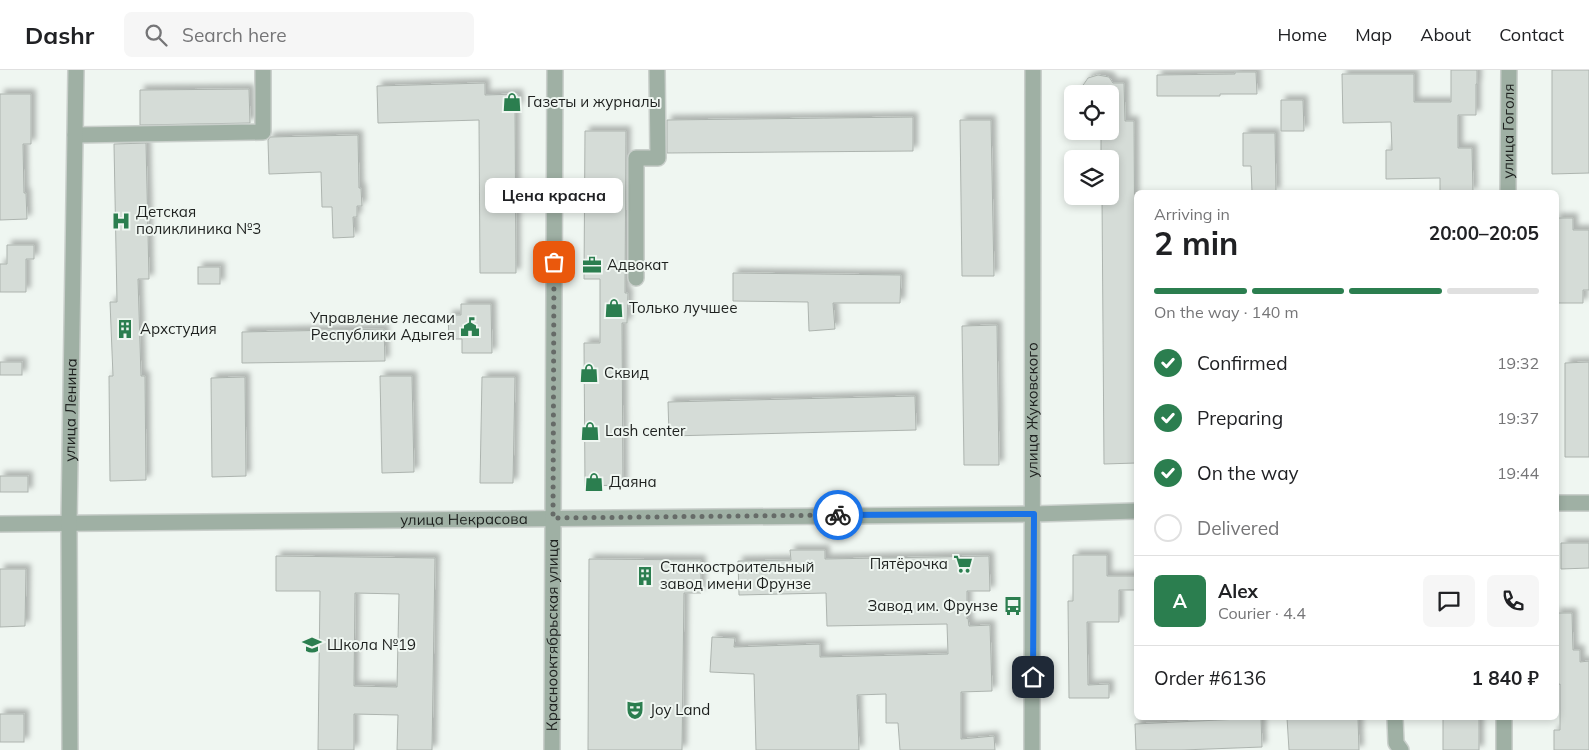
<!DOCTYPE html>
<html lang="en">
<head>
<meta charset="utf-8">
<style>
	body { margin:0; font-family:Mulish,sans-serif; background:#f6f6f6; color:#202124; height:100vh; display:flex; flex-direction:column; font-size:19px; white-space:nowrap }
	* { box-sizing:border-box; margin:0 }
	p { font-size:16px; color:#757577 }
	.icon { flex:none; width:28px; height:28px; fill:none; stroke:currentColor; stroke-width:2; stroke-linecap:round; stroke-linejoin:round }
	.map { position:relative; flex:1; overflow:hidden }
	.details { position:absolute; left:1134px; top:120px; width:425px; height:530px; display:flex; flex-direction:column; background:#fff; border-radius:8px; box-shadow:0 2px 8px #0003 }
	.details>* { flex:none }
	.controls { position:absolute; left:1064px; top:15px; display:grid; gap:10px }
	.controls a { display:grid; place-items:center; width:55px; height:55px; border-radius:8px; background:#fff; box-shadow:0 2px 8px #0003; font-size:25px }
	.pin { position:absolute; display:grid; place-items:center; width:42px; height:42px; color:#fff; margin:-21px; border-radius:10px; box-shadow:0 2px 8px #0006 }
	.courier { position:absolute; display:grid; place-items:center; width:50px; height:50px; margin:-25px; border:4px solid #1a73e8; border-radius:50%; background:#fff; color:#222; box-shadow:0 1px 6px #0007 }
	.bubble { position:absolute; height:35px; border-radius:8px; background:#fff; box-shadow:0 2px 8px #0003; font-size:16px; font-weight:700; line-height:35px; text-align:center }
	.overview em { font-style:normal; font-weight:700 }
	.overview div { display:flex; flex-direction:column-reverse }
	.overview { display:flex; align-items:center; justify-content:space-between; height:85px; padding:0 20px }
	h1 { font-size:32px; font-weight:700; line-height:38px }
	.bar { display:grid; grid-template-columns:repeat(4,1fr); gap:8px 5px; align-content:center; height:60px; padding:0 20px }
	.bar i { height:6px; border-radius:4px; background:#e0e0e0 }
	.bar .active { background:#2b7e4f }
	.bar p { grid-column:span 4 }
	.line { display:flex; align-items:center; gap:12px; padding:0 20px; border-top:1px solid #e0e0e0 }
	.line div { flex:1 }
	.round { display:grid; place-items:center; flex:none; width:52px; height:52px; border-radius:8px; background:#f6f6f6 }
	ol { padding:0 20px; list-style:none }
	li { display:flex; align-items:center; gap:15px; height:55px }
	li p { margin-inline-start:auto }
	li .icon { padding:5px; border-radius:50%; background:#2b7e4f; color:#fff; stroke-width:4 }
	li:last-child { color:#757577 }
	li i { width:28px; height:28px; border:2px solid #e0e0e0; border-radius:50% }
	header { display:flex; align-items:center; gap:30px; box-sizing:border-box; height:70px; padding:0 25px; background:#fff; border-bottom:1px solid #e0e0e0 }
	header strong { font-size:24px }
	nav { display:flex; gap:28px; margin-inline-start:auto; font-size:18px }
	.search { width:350px; height:45px; background:#f6f6f6; display:flex; align-items:center; gap:12px; box-sizing:border-box; padding:0 18px; border-radius:8px; color:#757577; font-size:19px }
	.map>svg:first-child { display:block }
</style>
</head>
<body>
<header>
<strong>Dashr</strong>
<div class="search"><svg class="icon" aria-label="search" viewBox="0 0 24 24"><circle cx="10" cy="10" r="6"/><path d="M15 15l6 6"/></svg>Search here</div>
<nav><a>Home</a><a>Map</a><a>About</a><a>Contact</a></nav>
</header>
<div class="map">
<svg width="1589" height="680" viewBox="0 0 1589 680">
	<defs>
		<filter id="shadow"><feDropShadow dx="4.5" dy="-4.5" stdDeviation="2.5" flood-color="#0004"/></filter>
	</defs>
	<rect width="100%" height="100%" fill="#eff6f1"/>
	<g fill="#d5dcd7" stroke="#adb4af" fill-rule="evenodd" filter="url(#shadow)">
		<path d="M1451,0H1477V14H1476V45H1458V78H1472L1473,122H1440V108L1386,109V80H1392L1391,52L1343,53L1342,4H1414V32H1451Z"/>
		<path d="M1552,0H1589V103L1552,104Z"/>
		<path d="M1235,2H1256L1257,24H1220V26H1157V5L1235,4Z"/>
		<path d="M1098,5L1109,7L1113,13H1124L1125,51H1134L1136,393L1104,394L1102,126H1110V89H1101V61H1110V24H1077L1088,8Z"/>
		<path d="M485,13V25L518,24L519,37H515L516,203H480L479,50L378,53L377,16Z"/>
		<path d="M249,19L250,53L140,55V20Z"/>
		<path d="M0,24H31V74H23L24,123H26L27,149L0,150Z"/>
		<path d="M1281,30H1303L1304,61H1281Z"/>
		<path d="M913,47V81L667,83V50Z"/>
		<path d="M960,50H991L994,206H962Z"/>
		<path d="M585,61H626L625,223H628L627,253H622L623,415L585,416L584,273H600V209H584Z"/>
		<path d="M1243,63H1275L1276,122H1252L1251,96H1243Z"/>
		<path d="M358,65L359,118H361L362,136H357V147H353L354,167L333,168L332,137H322L321,102L269,104L268,70L270,67Z"/>
		<path d="M146,73L149,209H138L141,306H145L146,410L110,411L109,306H113L110,232H117L114,74Z"/>
		<path d="M1556,148H1573V160H1589V220H1583V233H1556Z"/>
		<path d="M7,175H34V189H26V222H0V194H7Z"/>
		<rect x="198" y="197" width="22" height="17"/>
		<path d="M733,203L901,205L900,233H833L835,259L809,261L808,232L733,231Z"/>
		<path d="M461,234H491L492,283H462V269H449L448,245H461Z"/>
		<path d="M997,255L999,395H964L962,256Z"/>
		<path d="M384,259L385,291L242,293V262Z"/>
		<rect x="0" y="292" width="22" height="13"/>
		<path d="M1589,292V387H1565V293Z"/>
		<path d="M380,306H412L414,402L382,403Z"/>
		<path d="M245,307L246,406L212,407L211,308Z"/>
		<path d="M482,307H515L513,413H480Z"/>
		<path d="M915,326L916,360L669,366L668,332Z"/>
		<rect x="0" y="406" width="28" height="16"/>
		<path d="M1561,473H1589V498L1561,499Z"/>
		<path d="M790,480H825V489L989,486L990,521H967V549L968,548L969,556L990,555L992,621L961,622V669L994,666L995,680H900L898,653H886V624L857,625L859,680H756L754,604L710,602L712,567L735,568L734,577L820,574V587L948,584L947,554L827,556L826,523L739,525L738,491L791,490Z"/>
		<path d="M1073,485H1107V506H1136V520H1119V552H1087L1088,615L1109,614V628H1069L1068,531H1073Z"/>
		<path d="M276,486L435,488L432,680H397L398,645L354,644V680H318L320,521H276ZM355,523L399,524L397,617L354,616Z"/>
		<path d="M589,489L701,490V523H684L682,680H588Z"/>
		<path d="M0,499H26L25,556L0,557Z"/>
		<path d="M1556,543H1572L1573,580H1580V592L1589,591V680H1554V660H1560V614L1556,615Z"/>
		<rect x="0" y="644" width="24" height="28"/>
		<path d="M1261,648L1262,677L1182,680H1136L1135,654Z"/>
		<path d="M1287,648H1358L1359,680H1289Z"/>
		<rect x="1443" y="648" width="36" height="32"/>
	</g>
	<g fill="none" stroke-linecap="round" stroke-linejoin="round">
		<g stroke="#c9cfcb" stroke-width="18">
			<g id="minor">
				<path d="M75,65L263,62V0"/>
				<path id="s1" d="M1508,122L1509,0"/>
				<path d="M636,208V88H658L657,0"/>
				<path d="M1556,433H1589"/>
				<path id="s2" d="M0,454L1034,444L1136,441"/>
				<path d="M1395,648L1396,673L1401,680"/>
				<path id="s3" d="M70,680L69,453L76,0"/>
				<path id="s4" d="M552,680L555,0"/>
				<path id="s5" d="M1032,680L1033,0"/>
				<path d="M1504,680V648"/>
			</g>
		</g>
		<use href="#minor" stroke="#9fb0a4" stroke-width="15"/>
	</g>
	<g fill="none" stroke-linecap="round" stroke-linejoin="round">
		<path stroke="#666b68" stroke-width="5" stroke-dasharray="0 9" d="M554,192L553,448L838,445"/>
		<path stroke="#1a73e8" stroke-width="6" d="M838,445L1034,444L1033,607"/>
	</g>
	<defs>
		<g id="shop-bare" transform="scale(1.5)"><path d="M-5-2.5h2.3a2.7 3.5 0 0 1 5.4 0H5L5.5 6h-11ZM-1.5-2.5h3a1.5 2.3 0 0 0-3 0Z" fill="#2b7e4f" stroke="#eff6f1" stroke-width="2.5" paint-order="stroke"/></g>
		<g id="hospital-bare" transform="scale(1.5)"><path d="M-5-5h3v3.5h4V-5h3V5h-3V1.5h-4V5h-3Z" fill="#2b7e4f" stroke="#eff6f1" stroke-width="2.5" paint-order="stroke"/></g>
		<g id="office-bare" transform="scale(1.5)"><path d="M-6-3h4V-5.5h4V-3h4V5H-6ZM-1-4.5V-3h2v-1.5ZM-6 0V1H6V0Z" fill="#2b7e4f" stroke="#eff6f1" stroke-width="2.5" paint-order="stroke"/></g>
		<g id="civic-bare" transform="scale(1.5)"><path d="M-.6-6.5H3V-4.5H.6V-3L4-1V1h2V6H-6V1h2V-1L-.6-3ZM-1.2 2.5V6h2.4V2.5Z" fill="#2b7e4f" stroke="#eff6f1" stroke-width="2.5" paint-order="stroke"/></g>
		<g id="building-bare" transform="scale(1.5)"><path d="M-4-6H4V6H1V3H-1V6H-4ZM-2.5-4.3h1.7v1.8h-1.7ZM.8-4.3h1.7v1.8H.8ZM-2.5-1h1.7V.8h-1.7ZM.8-1h1.7V.8H.8Z" fill="#2b7e4f" stroke="#eff6f1" stroke-width="2.5" paint-order="stroke"/></g>
		<g id="supermarket-bare" transform="scale(1.5)"><path d="M-6-5.5h2.5l.6 2H6L4.5 2H-2.5L-4.4-4H-6ZM-1.5 3.2a1.3 1.3 0 1 0 .1 0ZM3 3.2a1.3 1.3 0 1 0 .1 0Z" fill="#2b7e4f" stroke="#eff6f1" stroke-width="2.5" paint-order="stroke"/></g>
		<g id="bus-bare" transform="scale(1.5)"><path d="M-5-6H5V4H4V6H2V4H-2V6H-4V4H-5ZM-3.5-4V0h7V-4ZM-3.5 1.2v1.5H-2V1.2ZM2 1.2v1.5H3.5V1.2Z" fill="#2b7e4f" stroke="#eff6f1" stroke-width="2.5" paint-order="stroke"/></g>
		<g id="school-bare" transform="scale(1.5)"><path d="M0-5L7-2L0 1L-7-2ZM-4 1L0 2.5L4 1V4Q0 6-4 4Z" fill="#2b7e4f" stroke="#eff6f1" stroke-width="2.5" paint-order="stroke"/></g>
		<g id="theatre-bare" transform="scale(1.5)"><path d="M-5-5.5Q0-4 5-5.5V0Q5 5 0 6Q-5 5-5 0ZM-3.3-2.5H-1v1.5H-3.3ZM1-2.5H3.3v1.5H1ZM-2.8 1Q0 5.5 2.8 1Z" fill="#2b7e4f" stroke="#eff6f1" stroke-width="2.5" paint-order="stroke"/></g>
	</defs>
	<g fill-rule="evenodd">
		<use href="#shop-bare" x="512" y="32"/>
		<use href="#hospital-bare" x="121" y="151"/>
		<use href="#office-bare" x="592" y="195"/>
		<use href="#shop-bare" x="614" y="238"/>
		<use href="#civic-bare" x="470" y="257"/>
		<use href="#building-bare" x="125" y="259"/>
		<use href="#shop-bare" x="589" y="303"/>
		<use href="#shop-bare" x="590" y="361"/>
		<use href="#shop-bare" x="594" y="412"/>
		<use href="#supermarket-bare" x="963" y="494"/>
		<use href="#building-bare" x="645" y="506"/>
		<use href="#bus-bare" x="1013" y="536"/>
		<use href="#school-bare" x="312" y="575"/>
		<use href="#theatre-bare" x="635" y="640"/>
	</g>
	<g text-anchor="middle" stroke-width="4" stroke-linejoin="round" paint-order="stroke">
		<g font-size="15" fill="#1d201e" stroke="#eff6f1" text-anchor="start">
			<text x="527" y="37">Газеты и журналы</text>
			<text x="136" y="147">Детская<tspan x="136" dy="17">поликлиника №3</tspan></text>
			<text x="607" y="200">Адвокат</text>
			<text x="629" y="243">Только лучшее</text>
			<text x="455" y="253" text-anchor="end">Управление лесами<tspan x="455" dy="17">Республики Адыгея</tspan></text>
			<text x="140" y="264">Архстудия</text>
			<text x="604" y="308">Сквид</text>
			<text x="605" y="366">Lash center</text>
			<text x="609" y="417">Даяна</text>
			<text x="948" y="499" text-anchor="end">Пятёрочка</text>
			<text x="660" y="502">Станкостроительный<tspan x="660" dy="17">завод имени Фрунзе</tspan></text>
			<text x="998" y="541" text-anchor="end">Завод им. Фрунзе</text>
			<text x="327" y="580">Школа №19</text>
			<text x="650" y="645">Joy Land</text>
		</g>
		<g font-size="15" fill="#1d201e" stroke="#eff6f1">
			<text dy="5" stroke="none"><textPath href="#s1" startOffset="61">улица Гоголя</textPath></text>
			<text dy="5" stroke="none"><textPath href="#s3" startOffset="340">улица Ленина</textPath></text>
			<text dy="5" stroke="none"><textPath href="#s5" startOffset="340">улица Жуковского</textPath></text>
			<text dy="5" stroke="none"><textPath href="#s2" startOffset="464">улица Некрасова</textPath></text>
			<text dy="5" stroke="none"><textPath href="#s4" startOffset="115">Краснооктябрьская улица</textPath></text>
		</g>
	</g>
</svg>
<div class="controls">
<a><svg class="icon" aria-label="locate" viewBox="0 0 24 24"><circle cx="12" cy="12" r="6"/><path d="M12 2v4M12 18v4M2 12h4M18 12h4"/></svg></a>
<a><svg class="icon" aria-label="layers" viewBox="0 0 24 24"><path d="M12 4l9 5-9 5-9-5zM3 14l9 5 9-5"/></svg></a>
</div>
<div class="pin" style="left:554px;top:192px;background:#ea580c"><svg class="icon" aria-label="bag" viewBox="0 0 24 24"><path d="M5 8h14l-1 12H6zM9 8a3 3 0 0 1 6 0"/></svg></div>
<div class="pin" style="left:1033px;top:607px;background:#1f2937"><svg class="icon" aria-label="home" viewBox="0 0 24 24"><path d="M3 11l9-7 9 7M6 9v11h12V9"/></svg></div>
<div class="courier" style="left:838px;top:445px"><svg class="icon" aria-label="bike" viewBox="0 0 24 24"><circle cx="6" cy="16" r="4"/><circle cx="18" cy="16" r="4"/><path d="M6 16l4-8h5l3 8M10 8l3 8H6M13 5h3"/></svg></div>
<div class="bubble" style="left:485px;top:108px;width:138px">Цена красна</div>
<section class="details">
<div class="overview"><div><h1>2 min</h1><p>Arriving in</p></div><em>20:00–20:05</em></div>
<div class="bar"><i class="active"></i><i class="active"></i><i class="active"></i><i></i><p>On the way · 140 m</p></div>
<ol>
<li><svg class="icon" aria-label="check" viewBox="0 0 24 24"><path d="M5 12l5 5 9-10"/></svg>Confirmed<p>19:32</p></li>
<li><svg class="icon" aria-label="check" viewBox="0 0 24 24"><path d="M5 12l5 5 9-10"/></svg>Preparing<p>19:37</p></li>
<li><svg class="icon" aria-label="check" viewBox="0 0 24 24"><path d="M5 12l5 5 9-10"/></svg>On the way<p>19:44</p></li>
<li><i></i>Delivered</li>
</ol>
<div class="line" style="height:90px"><b class="round" style="background:#2b7e4f;color:#fff">A</b><div><b>Alex</b><p>Courier · 4.4</p></div><a class="round"><svg class="icon" aria-label="chat" viewBox="0 0 24 24"><path d="M4 5h16v11H9l-5 4z"/></svg></a><a class="round"><svg class="icon" aria-label="phone" viewBox="0 0 24 24"><path d="M5 4h4l2 5-3 2q2 4 5 5l2-3 5 2v4C11 20 4 13 5 4z"/></svg></a></div>
<div class="line" style="height:65px"><div>Order #6136</div><b>1 840 ₽</b></div>
</section>
</div>
</body>
</html>
